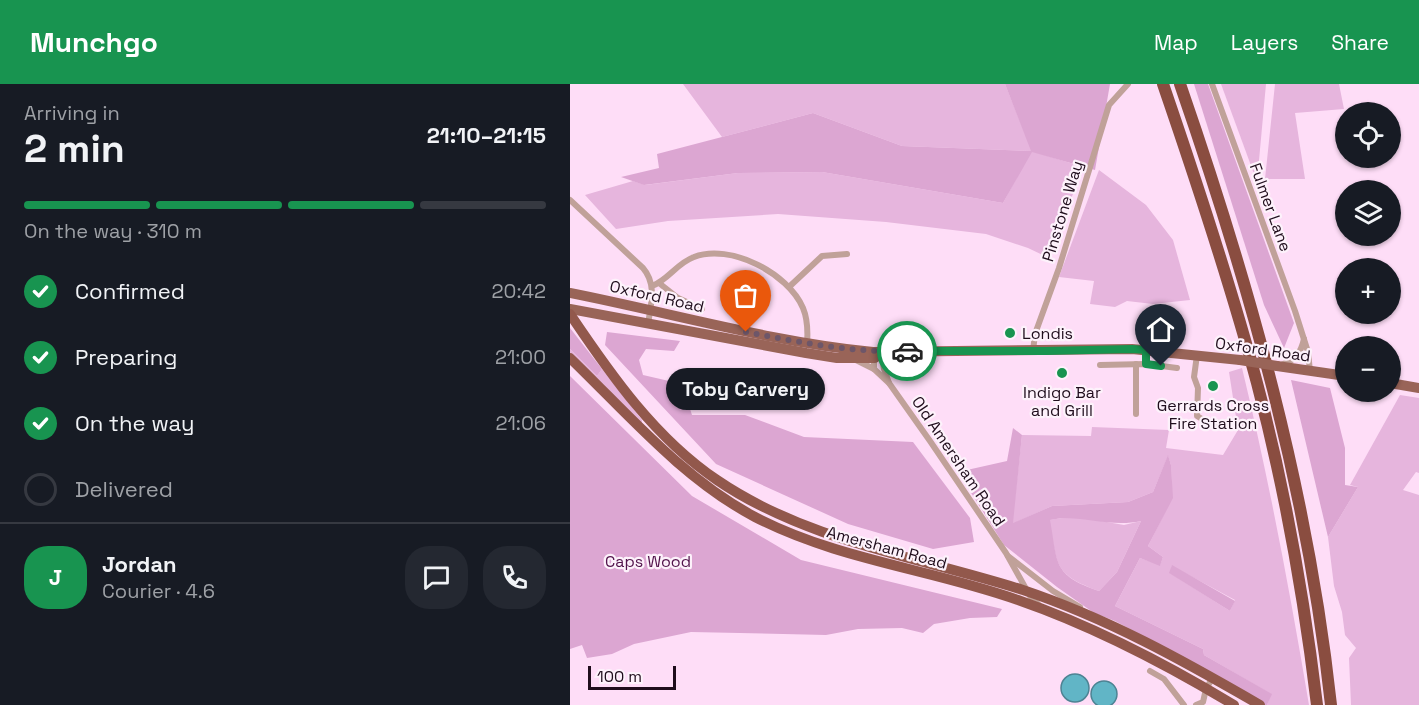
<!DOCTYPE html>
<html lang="en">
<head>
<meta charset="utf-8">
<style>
	body { margin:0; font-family:"Space Grotesk",sans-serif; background:#242831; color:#f1f3f6; height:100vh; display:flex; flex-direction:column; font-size:22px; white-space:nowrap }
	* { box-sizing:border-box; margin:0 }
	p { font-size:20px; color:#9ea1a6 }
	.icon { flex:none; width:33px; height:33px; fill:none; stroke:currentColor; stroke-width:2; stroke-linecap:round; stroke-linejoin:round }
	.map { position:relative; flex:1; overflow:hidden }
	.drawer { display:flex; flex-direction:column; background:#171b24; width:570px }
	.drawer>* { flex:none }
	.controls { position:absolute; left:765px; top:18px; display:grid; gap:12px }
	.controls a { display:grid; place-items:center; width:66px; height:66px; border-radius:50%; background:#171b24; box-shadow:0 2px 4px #0004; font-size:30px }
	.scale { position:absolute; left:18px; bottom:15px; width:88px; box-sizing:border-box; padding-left:6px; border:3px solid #1f0d1c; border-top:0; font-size:16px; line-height:21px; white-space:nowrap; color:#1f0d1c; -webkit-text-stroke:4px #fdf2fb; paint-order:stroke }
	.pin { position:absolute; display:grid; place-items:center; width:51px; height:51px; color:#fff; margin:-62px -26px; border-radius:50% 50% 50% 0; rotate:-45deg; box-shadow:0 0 6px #0007 }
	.pin .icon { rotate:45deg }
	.courier { position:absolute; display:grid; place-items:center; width:60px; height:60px; margin:-30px; border:4px solid #189450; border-radius:50%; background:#fff; color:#222; box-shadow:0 2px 8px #0007 }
	.bubble { position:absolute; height:42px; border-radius:21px; background:#171b24; box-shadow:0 2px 4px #0004; font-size:20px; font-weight:700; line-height:42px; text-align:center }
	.summary em { font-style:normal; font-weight:700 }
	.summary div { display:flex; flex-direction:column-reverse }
	.summary { display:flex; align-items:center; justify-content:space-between; height:102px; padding:0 24px }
	h1 { font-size:39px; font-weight:700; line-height:45px }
	.bar { display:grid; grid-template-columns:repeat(4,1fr); gap:9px 6px; align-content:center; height:72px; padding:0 24px }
	.bar i { height:8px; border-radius:4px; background:#363941 }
	.bar .on { background:#189450 }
	.bar p { grid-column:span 4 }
	.line { display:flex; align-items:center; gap:15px; padding:0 24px; border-top:2px solid #363941 }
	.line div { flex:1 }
	.round { display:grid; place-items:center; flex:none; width:63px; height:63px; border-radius:24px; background:#242831 }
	ol { padding:0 24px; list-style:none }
	li { display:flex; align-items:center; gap:18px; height:66px }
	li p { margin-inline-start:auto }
	li .icon { padding:6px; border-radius:50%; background:#189450; color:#fff; stroke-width:4 }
	li:last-child { color:#9ea1a6 }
	li i { width:33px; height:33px; border:3px solid #363941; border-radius:50% }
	header { display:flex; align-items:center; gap:36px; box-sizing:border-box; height:84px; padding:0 30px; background:#189450; color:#fff }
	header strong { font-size:28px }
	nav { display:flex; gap:33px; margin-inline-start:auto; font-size:21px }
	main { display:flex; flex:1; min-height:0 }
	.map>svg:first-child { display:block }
</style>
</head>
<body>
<header>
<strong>Munchgo</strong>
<nav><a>Map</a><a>Layers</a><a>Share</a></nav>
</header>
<main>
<section class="drawer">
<div class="summary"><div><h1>2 min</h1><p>Arriving in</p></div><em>21:10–21:15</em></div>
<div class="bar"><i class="on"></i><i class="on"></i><i class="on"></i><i></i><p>On the way · 310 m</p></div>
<ol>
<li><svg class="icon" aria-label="check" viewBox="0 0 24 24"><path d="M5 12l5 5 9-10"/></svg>Confirmed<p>20:42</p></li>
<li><svg class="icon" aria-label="check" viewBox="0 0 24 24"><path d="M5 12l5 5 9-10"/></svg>Preparing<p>21:00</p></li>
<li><svg class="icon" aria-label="check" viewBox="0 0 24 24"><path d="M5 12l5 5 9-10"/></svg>On the way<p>21:06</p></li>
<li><i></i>Delivered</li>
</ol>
<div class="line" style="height:108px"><b class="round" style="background:#189450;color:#fff">J</b><div><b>Jordan</b><p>Courier · 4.6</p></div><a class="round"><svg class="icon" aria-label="chat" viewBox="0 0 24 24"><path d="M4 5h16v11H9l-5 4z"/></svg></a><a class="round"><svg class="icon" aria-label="phone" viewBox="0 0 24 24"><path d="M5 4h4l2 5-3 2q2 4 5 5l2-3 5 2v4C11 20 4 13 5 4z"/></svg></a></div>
</section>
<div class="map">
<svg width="849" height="621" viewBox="0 0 849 621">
	<rect width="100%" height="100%" fill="#feddf7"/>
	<g fill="#e6b5dd" fill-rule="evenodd">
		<path d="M113,0H435L462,67L513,83L479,174L458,164L416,150L316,138L208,130L98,137L46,145L15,111L63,97L75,101L168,89L252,88L433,119L461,67L332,62L243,29L152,53Z"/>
		<path d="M651,0H696L687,98Z"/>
		<path d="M705,0H769L774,25L725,29L735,95H695Z"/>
		<path d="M529,86L576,121L603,156L620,216L583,220L557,217L545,223L520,220L524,197L489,193Z"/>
		<path d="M0,265L27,292L32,285L72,336V341L0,273Z"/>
		<path d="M672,284C699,396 720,508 739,621H697L701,610L634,571L633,565L545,522L570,474L590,481L593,473L578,462L602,414L601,381L598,372L583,408L558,418L482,422L442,440L452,351L521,352L522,343L599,346L596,364L653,371L668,346L659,288ZM602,482L665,516L660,527L600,489Z"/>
		<path d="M830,311L849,314V389L846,388L833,406L849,411V621H781L779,574L786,564L775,551L772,528L764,502L758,453L788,403L780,401Z"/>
		<path d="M492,434H514L554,441L571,437L547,488L529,507C482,490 488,480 479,436Z"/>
	</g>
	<g fill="#dca6d2" fill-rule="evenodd">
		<path d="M435,0H540L525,86L462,68L433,119L252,88L168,89L74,101L51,93L89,84L87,70L243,29L332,62L461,67Z"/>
		<path d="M624,0H638L724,239L714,264L694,221Z"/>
		<path d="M0,244L32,285L27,292L0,265Z"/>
		<path d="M37,248L110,257L104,267L76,265L69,276L73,291L112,300L122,331H175L234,353L343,358L400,434L404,458L363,465L278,440L146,380L35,261Z"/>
		<path d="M0,292L122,412L231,476L432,525L427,533L400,534L364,540L353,549L332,544L288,545L256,551L121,548L64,560L42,570L17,574L12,561L0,565Z"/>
		<path d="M721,296L760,304L775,364V401L788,403L758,453Z"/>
		<path d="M443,344L452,351L443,439L482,422L558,418L583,408L598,371L601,381L603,414L578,462L593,473L590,482L570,474L545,522L633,565L634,571L702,610L697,621H693L636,586L545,537L524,529L487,503L434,461L388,388L437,377ZM492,434C519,434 545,443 571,437L547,488L529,507C482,491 488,479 480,436Z"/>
		<path d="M602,481L665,517L660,527L599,489Z"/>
	</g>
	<g fill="#61b5c6" stroke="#4d8393" stroke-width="1.5">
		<circle cx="505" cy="604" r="14"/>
		<circle cx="534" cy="610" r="13"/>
	</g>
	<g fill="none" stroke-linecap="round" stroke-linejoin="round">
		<g stroke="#c0a199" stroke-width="6">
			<path d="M642,0L725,227L738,268L740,287"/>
			<path d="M0,116L73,184C87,200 81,220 78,240"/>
			<path d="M89,199L108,214L132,225"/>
			<path d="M82,202C98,196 107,179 124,173C160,159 218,189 233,224C238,236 238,247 237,260"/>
			<path d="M219,203L252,172L277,170"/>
			<path d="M463,267L465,250L489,184L539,21L558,0"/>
			<path d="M311,268L314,285L319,299"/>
			<path d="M627,271L624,293L628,304L627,332L637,338L653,339"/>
			<path d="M304,273V285L319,299L360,357L436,469L460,512L469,521"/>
			<path d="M286,276L304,285"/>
			<path d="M713,280C726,276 731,268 734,255"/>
			<path d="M530,281L576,280L607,284"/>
			<path d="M566,330V280"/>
			<path d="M438,472L483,507L510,523"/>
			<path d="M580,587L594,595L614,621"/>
			<path d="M626,621L633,618L636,605L643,593"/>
		</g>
		<g stroke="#996458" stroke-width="10">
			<path d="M0,209C101,229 201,258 303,268L562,265L670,276"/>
			<path d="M0,225L236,269L267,274H305"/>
			<path d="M707,282L776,292"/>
			<path d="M820,299L849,304"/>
		</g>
		<g stroke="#92584c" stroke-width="10">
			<path d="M0,230C41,291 85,354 147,396C238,458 350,473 453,506C537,534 614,577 690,621"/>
			<path d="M0,274C58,330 113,395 185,433C268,476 361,485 448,516C523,542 596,580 664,621"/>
		</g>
		<g stroke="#8a4d40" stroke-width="12">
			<path d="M593,0C627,99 660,198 687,299C715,405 734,513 747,621"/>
			<path d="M610,0C680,202 738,408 761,621"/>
		</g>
		<path stroke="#996458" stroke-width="10" d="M670,276L707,282"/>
	</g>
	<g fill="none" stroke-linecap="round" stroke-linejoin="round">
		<path stroke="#6d5669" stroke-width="6" stroke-dasharray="0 10.8" d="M176,248C229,258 282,269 337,267"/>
		<path stroke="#189450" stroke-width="8" d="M337,267H476L562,265L576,266V280L591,282"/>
	</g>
	<g fill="#189450" stroke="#fdf2fb" stroke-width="2">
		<circle cx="440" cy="249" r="6"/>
		<circle cx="492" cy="289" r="6"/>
		<circle cx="643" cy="302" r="6"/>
	</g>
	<g text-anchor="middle" stroke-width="4.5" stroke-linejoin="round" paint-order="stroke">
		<g font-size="16" fill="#1f0d1c" stroke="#fdf2fb">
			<text transform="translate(701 123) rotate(70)" y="6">Fulmer Lane</text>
			<text transform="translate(492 127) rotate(-73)" y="6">Pinstone Way</text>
			<text transform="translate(87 212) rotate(13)" y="6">Oxford Road</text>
			<text transform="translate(693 265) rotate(8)" y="6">Oxford Road</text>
			<text transform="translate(389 377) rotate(56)" y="6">Old Amersham Road</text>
			<text transform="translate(317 463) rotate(15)" y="6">Amersham Road</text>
		</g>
		<g font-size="16" fill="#1f0d1c" stroke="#fdf2fb">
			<text x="452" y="255" text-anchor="start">Londis</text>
			<text x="492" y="314">Indigo Bar<tspan x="492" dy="18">and Grill</tspan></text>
			<text x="643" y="327">Gerrards Cross<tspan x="643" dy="18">Fire Station</tspan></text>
		</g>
		<g font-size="16" fill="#53144c" stroke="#fdf2fb">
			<text x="78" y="483">Caps Wood</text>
		</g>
	</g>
</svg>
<div class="controls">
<a><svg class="icon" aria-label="locate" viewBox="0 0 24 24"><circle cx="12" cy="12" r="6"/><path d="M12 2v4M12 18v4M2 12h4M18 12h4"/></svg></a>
<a><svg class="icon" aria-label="layers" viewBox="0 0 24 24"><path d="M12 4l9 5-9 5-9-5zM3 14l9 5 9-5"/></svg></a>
<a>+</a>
<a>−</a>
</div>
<div class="scale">100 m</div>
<div class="pin" style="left:176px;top:248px;background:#ea580c"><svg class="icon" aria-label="bag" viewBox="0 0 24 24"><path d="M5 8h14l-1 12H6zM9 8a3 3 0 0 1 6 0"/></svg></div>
<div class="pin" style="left:591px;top:282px;background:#1f2937"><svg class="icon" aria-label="home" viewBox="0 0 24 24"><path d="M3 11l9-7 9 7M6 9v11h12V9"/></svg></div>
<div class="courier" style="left:337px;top:267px"><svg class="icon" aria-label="car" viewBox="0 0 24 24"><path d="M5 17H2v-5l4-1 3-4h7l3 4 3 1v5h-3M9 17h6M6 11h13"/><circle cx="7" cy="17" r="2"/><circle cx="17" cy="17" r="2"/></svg></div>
<div class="bubble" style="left:96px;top:284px;width:159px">Toby Carvery</div>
</div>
</main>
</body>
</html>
